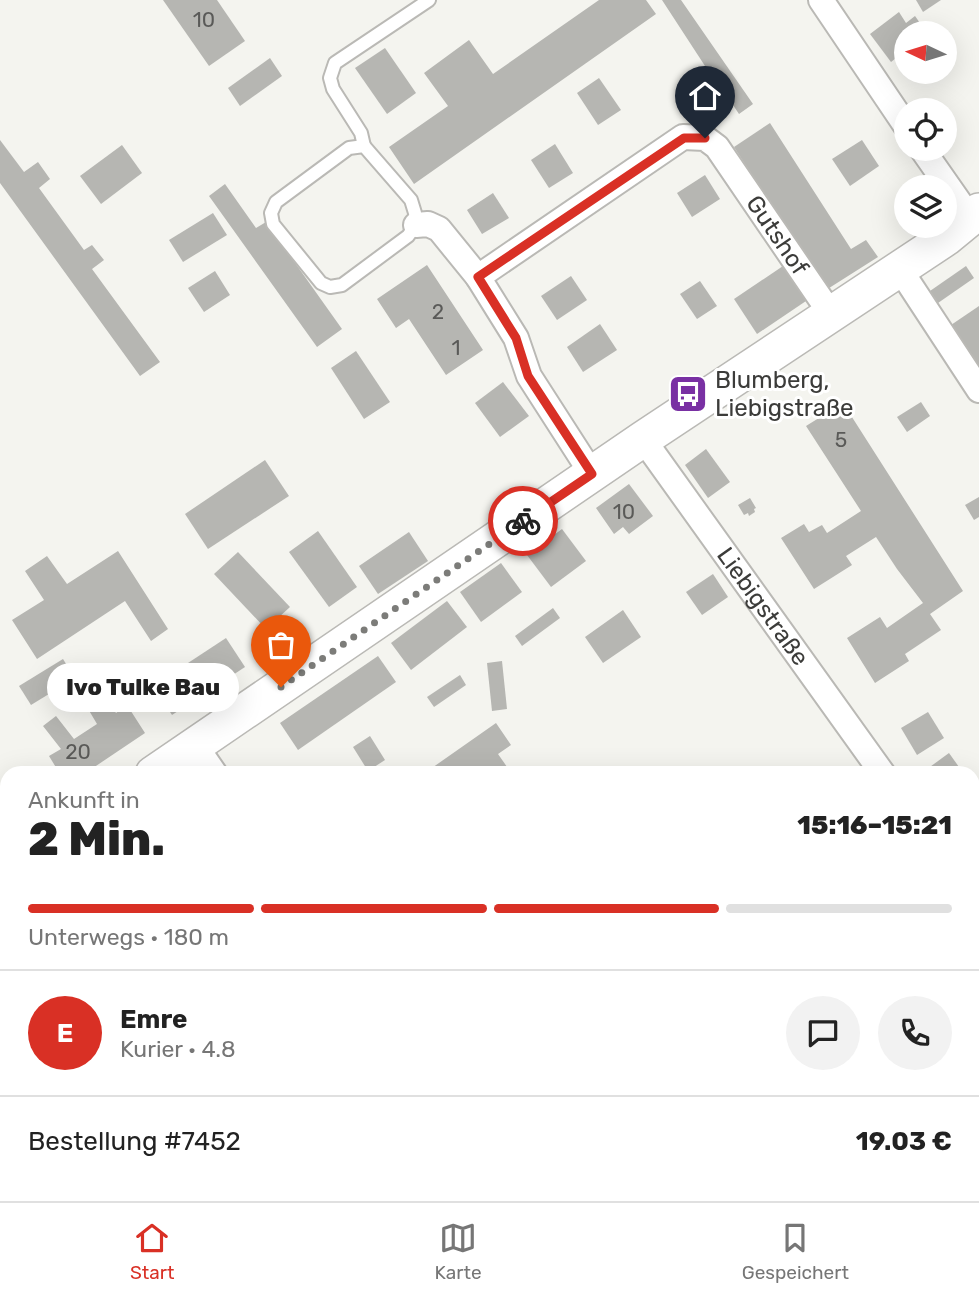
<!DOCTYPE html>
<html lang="de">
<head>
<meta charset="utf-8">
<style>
	body { margin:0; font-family:Rubik,sans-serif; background:#f2f2f2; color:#222; height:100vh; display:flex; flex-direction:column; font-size:26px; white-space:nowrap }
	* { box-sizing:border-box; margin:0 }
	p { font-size:23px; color:#767676 }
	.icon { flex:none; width:38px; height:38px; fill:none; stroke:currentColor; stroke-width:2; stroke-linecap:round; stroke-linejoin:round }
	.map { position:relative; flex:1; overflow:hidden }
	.drawer { position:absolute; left:0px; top:766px; width:980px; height:436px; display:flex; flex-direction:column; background:#fff; border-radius:21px 21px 0 0; box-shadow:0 7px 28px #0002 }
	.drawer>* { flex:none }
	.needle { width:46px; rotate:274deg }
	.controls { position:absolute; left:894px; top:21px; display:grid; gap:14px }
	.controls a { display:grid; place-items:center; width:63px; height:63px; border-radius:50%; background:#fff; box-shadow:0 7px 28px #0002; font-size:35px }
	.pin { position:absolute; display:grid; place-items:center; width:60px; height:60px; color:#fff; margin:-72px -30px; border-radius:50% 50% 50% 0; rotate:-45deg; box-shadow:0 0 7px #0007 }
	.pin .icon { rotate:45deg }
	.courier { position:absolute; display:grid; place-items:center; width:70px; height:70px; margin:-35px; border:5px solid #d93025; border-radius:50%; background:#fff; color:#222; box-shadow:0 2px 9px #0007 }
	.bubble { position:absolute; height:49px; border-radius:24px; background:#fff; box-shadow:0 7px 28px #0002; font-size:23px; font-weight:800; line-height:49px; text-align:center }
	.headline em { font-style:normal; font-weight:800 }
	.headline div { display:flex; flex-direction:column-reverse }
	.headline { display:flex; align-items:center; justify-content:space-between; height:119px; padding:0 28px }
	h1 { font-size:46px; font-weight:800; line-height:52px }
	.bar { display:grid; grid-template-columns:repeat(4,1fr); gap:10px 7px; align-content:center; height:84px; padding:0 28px }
	.bar i { height:9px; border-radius:5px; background:#e0e0e0 }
	.bar .selected { background:#d93025 }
	.bar p { grid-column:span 4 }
	.line { display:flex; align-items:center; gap:18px; padding:0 28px; border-top:2px solid #e0e0e0 }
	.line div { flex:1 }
	.round { display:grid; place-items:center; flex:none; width:74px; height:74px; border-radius:37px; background:#f2f2f2 }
	.tab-bar { display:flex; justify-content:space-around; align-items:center; height:98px; border-top:2px solid #e0e0e0; background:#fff; font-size:19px; color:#767676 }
	.tab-bar a { display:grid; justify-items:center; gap:4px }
	.tab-bar .selected { color:#d93025 }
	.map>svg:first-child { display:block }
</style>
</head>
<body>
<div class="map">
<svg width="979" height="1201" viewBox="0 0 979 1201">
	<rect width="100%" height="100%" fill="#f4f4ef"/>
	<g fill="#b6b6b2">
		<path d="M163,0H217L245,41L209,66Z"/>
		<path d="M599,0H646L656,14L414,184L389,147L448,106L424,73L469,40L493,74Z"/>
		<path d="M662,0H681L753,104L739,114L721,87L710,95L696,73L705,66Z"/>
		<path d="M916,0H941L923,12Z"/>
		<path d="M899,12L906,23L915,16L927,33H906V50L891,62L870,34Z"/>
		<path d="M385,48L416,93L387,114L355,68Z"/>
		<path d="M270,58L282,76L240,106L228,88Z"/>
		<path d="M599,78L621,110L598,125L577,93Z"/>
		<path d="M770,123L851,249L866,240L878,257L826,290L734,147Z"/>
		<path d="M0,140L24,172L38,162L50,179L39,188L84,250L92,245L104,260L92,269L160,362L140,376L0,183Z"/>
		<path d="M862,140L879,166L850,186L832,159Z"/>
		<path d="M555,144L573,173L549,188L531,160Z"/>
		<path d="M122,145L142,173L101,204L80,176Z"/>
		<path d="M705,175L720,199L692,217L677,193Z"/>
		<path d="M225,184L256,228L266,222L342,329L317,347L209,196Z"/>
		<path d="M493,193L509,218L482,234L467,210Z"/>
		<path d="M213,213L227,235L183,262L169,240Z"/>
		<path d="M427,265L483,350L446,375L409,319L396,328L377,299Z"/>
		<path d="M783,266L806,301L757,334L734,299Z"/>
		<path d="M966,266L974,278L938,303L930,291Z"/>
		<path d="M215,271L230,295L204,312L188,288Z"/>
		<path d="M571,276L587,300L557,320L541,296Z"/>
		<path d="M700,281L717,306L697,319L680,294Z"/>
		<path d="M979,306V367L951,325Z"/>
		<path d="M600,324L617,350L583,372L567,347Z"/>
		<path d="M356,351L390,402L364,419L331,368Z"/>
		<path d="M503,382L529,416L500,437L475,403Z"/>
		<path d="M921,402L930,416L907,432L897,417Z"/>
		<path d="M843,403L963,591L930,614L941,630L905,654L909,661L875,683L847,638L880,617L887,628L923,603L897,569L876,537L846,556L852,565L814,589L781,538L804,524L809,532L822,525L827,533L861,511L806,426Z"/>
		<path d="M706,449L730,482L708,498L685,465Z"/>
		<path d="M265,460L289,496L208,549L185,514Z"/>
		<path d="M629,484L653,516L629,534L623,527L614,534L596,508Z"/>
		<path d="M979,497V517L974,520L965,505Z"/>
		<path d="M750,498L756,508L754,509L755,512L749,516L748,513L744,515L738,505Z"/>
		<path d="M562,529L586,561L551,587L527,555Z"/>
		<path d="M318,531L357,587L329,607L289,552Z"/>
		<path d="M409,532L428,561L378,594L359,566Z"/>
		<path d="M118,551L168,629L151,641L125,601L37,659L12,620L44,600L25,571L47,556L67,584Z"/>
		<path d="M238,552L290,607L266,629L214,574Z"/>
		<path d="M501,563L522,592L481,622L460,592Z"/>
		<path d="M713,574L728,597L702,615L686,592Z"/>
		<path d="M447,601L467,627L411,670L391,643Z"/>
		<path d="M553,608L560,618L522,646L515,636Z"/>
		<path d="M623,610L641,637L603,663L585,637Z"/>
		<path d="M226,638L245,667L172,715L153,686Z"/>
		<path d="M378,656L396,682L298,750L280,723Z"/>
		<path d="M63,659L75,678L31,705L19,686Z"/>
		<path d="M502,661L507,709L492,711L487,663Z"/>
		<path d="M460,675L466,685L434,707L427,697Z"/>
		<path d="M99,686L116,713L127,705L145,733L84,774H60L49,756L61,749L43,726L56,716L74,739L97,724L81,697Z"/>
		<path d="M928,712L944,738L917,755L901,728Z"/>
		<path d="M496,723L511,745L498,754L512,774H483L479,768L471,774H431L429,770Z"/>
		<path d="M370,736L385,760L368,771L353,747Z"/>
		<path d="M949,753L964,774H925L923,772Z"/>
		<path d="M7,787V820L0,809V792Z"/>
	</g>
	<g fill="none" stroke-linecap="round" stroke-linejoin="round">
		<g stroke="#bab9b5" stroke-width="16">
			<g id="lane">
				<path d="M364,146L411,200L415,213L416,225L408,236L342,285L330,287L321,283L273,224L271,213L276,202L349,148Z"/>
				<path d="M364,146L361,133L333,89L330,78L335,63L429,0"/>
			</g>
		</g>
		<g stroke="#bab9b5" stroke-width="28">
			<g id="street">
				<path d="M821,0L906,126"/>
				<path d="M922,149L971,219"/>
				<path d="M416,225L428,224L439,229L478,277L516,338L529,376L592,474"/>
				<path d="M899,268L979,390"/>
				<path id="s1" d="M478,277L683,137L705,138L717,147L831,314"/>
				<path id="s2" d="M643,439L883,774"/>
				<path d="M195,745L215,774"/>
				<path d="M973,825L979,821"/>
				<path d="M973,912L979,922"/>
			</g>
		</g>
		<g stroke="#bab9b5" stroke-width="38">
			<g id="secondary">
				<path d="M153,774L643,439L946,238L979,211"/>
				<path d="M0,878L7,873"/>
			</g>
		</g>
		<path stroke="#93938f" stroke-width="3.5" stroke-dasharray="3.5 5" stroke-linecap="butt" d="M454,1201L462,1195"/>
		<use href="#lane" stroke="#fff" stroke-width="12"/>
		<use href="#street" stroke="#fff" stroke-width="24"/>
		<use href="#secondary" stroke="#fff" stroke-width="35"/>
	</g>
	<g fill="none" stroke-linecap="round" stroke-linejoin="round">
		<path stroke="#7c7c79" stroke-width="7" stroke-dasharray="0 12.6" d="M281,687L523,521"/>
		<path stroke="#d93025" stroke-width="9" d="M523,521L592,474L528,376L516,338L478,277L684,138H705"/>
	</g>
	<defs>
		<g id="bus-square" transform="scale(2.0125)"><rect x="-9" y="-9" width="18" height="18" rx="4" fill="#7930a3" stroke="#fff"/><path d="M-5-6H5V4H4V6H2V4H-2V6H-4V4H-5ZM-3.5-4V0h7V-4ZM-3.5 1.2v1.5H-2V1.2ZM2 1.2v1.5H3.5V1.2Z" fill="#fff"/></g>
	</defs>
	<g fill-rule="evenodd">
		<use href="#bus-square" x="688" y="394"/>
	</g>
	<g text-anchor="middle" stroke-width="6" stroke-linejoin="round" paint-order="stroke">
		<g font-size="21" fill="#5a5a58">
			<text x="204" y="27">10</text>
			<text x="438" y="319">2</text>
			<text x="456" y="355">1</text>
			<text x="841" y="447">5</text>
			<text x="624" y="519">10</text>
			<text x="78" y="759">20</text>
		</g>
		<g font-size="24" fill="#3c3c3a" stroke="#fff">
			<text dy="8" stroke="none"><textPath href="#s1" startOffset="392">Gutshof</textPath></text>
			<text dy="8" stroke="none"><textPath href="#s2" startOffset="206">Liebigstraße</textPath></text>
		</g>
		<g font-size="24" fill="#3c3c3a" stroke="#fff" text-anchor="start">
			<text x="715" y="388">Blumberg,<tspan x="715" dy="28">Liebigstraße</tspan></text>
		</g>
	</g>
</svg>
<div class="controls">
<a><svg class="needle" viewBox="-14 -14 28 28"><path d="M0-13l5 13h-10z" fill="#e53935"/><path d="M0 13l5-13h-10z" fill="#767676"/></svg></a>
<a><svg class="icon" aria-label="locate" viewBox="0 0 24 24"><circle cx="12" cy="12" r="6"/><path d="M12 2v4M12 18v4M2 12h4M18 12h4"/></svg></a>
<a><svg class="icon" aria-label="layers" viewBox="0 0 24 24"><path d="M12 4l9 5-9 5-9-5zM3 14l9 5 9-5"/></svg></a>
</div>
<div class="pin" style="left:281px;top:687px;background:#ea580c"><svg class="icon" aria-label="bag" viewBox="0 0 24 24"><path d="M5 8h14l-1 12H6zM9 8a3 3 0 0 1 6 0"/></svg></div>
<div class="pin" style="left:705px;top:138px;background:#1f2937"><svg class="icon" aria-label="home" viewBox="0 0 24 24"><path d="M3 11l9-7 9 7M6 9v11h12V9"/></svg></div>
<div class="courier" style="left:523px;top:521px"><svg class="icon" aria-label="bike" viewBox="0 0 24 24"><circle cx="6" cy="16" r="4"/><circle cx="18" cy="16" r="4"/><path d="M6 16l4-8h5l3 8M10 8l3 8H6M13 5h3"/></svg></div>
<div class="bubble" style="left:47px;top:663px;width:192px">Ivo Tulke Bau</div>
<section class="drawer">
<div class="headline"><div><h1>2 Min.</h1><p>Ankunft in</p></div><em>15:16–15:21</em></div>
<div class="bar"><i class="selected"></i><i class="selected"></i><i class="selected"></i><i></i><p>Unterwegs · 180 m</p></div>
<div class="line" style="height:126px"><b class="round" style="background:#d93025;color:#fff">E</b><div><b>Emre</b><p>Kurier · 4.8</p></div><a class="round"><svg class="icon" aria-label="chat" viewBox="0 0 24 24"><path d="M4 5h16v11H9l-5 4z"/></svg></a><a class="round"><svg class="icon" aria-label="phone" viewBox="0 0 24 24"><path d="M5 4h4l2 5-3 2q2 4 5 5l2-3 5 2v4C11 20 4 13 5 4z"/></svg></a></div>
<div class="line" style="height:91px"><div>Bestellung #7452</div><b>19.03 €</b></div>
</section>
</div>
<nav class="tab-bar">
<a class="selected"><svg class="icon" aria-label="home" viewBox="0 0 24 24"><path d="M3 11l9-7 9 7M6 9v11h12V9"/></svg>Start</a>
<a><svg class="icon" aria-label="map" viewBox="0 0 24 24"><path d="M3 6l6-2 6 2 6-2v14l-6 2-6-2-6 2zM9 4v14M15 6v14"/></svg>Karte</a>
<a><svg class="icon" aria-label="saved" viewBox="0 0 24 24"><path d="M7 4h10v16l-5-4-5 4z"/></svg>Gespeichert</a>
</nav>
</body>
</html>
